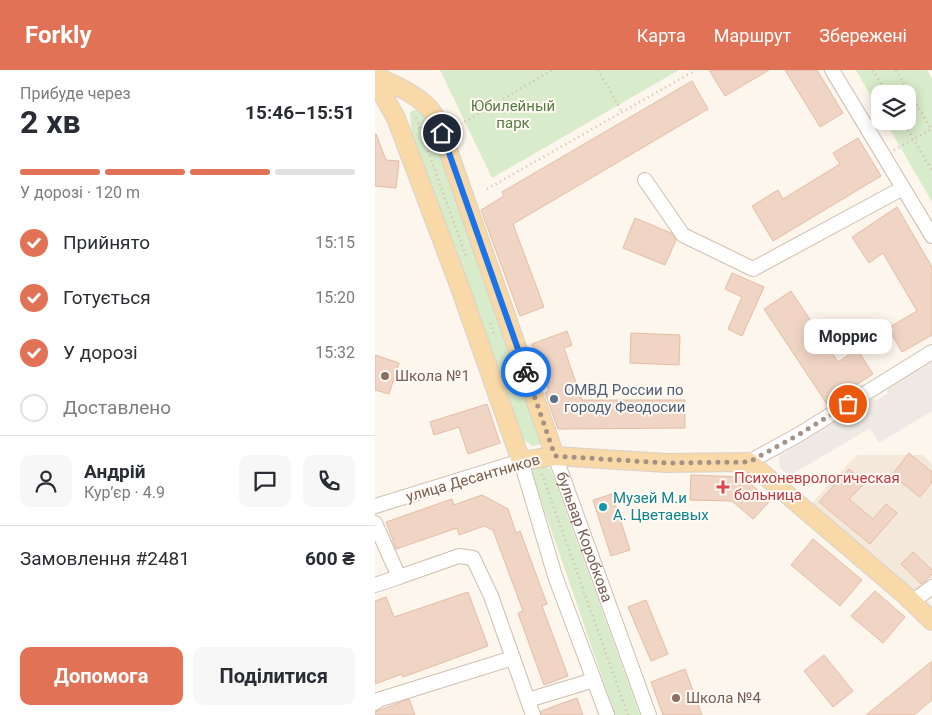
<!DOCTYPE html>
<html lang="uk">
<head>
<meta charset="utf-8">
<style>
	body { margin:0; font-family:Roboto,sans-serif; background:#f7f7f7; color:#2b2b33; height:100vh; display:flex; flex-direction:column; font-size:19px; white-space:nowrap }
	* { box-sizing:border-box; margin:0 }
	p { font-size:16px; color:#7c7c81 }
	.icon { flex:none; width:28px; height:28px; fill:none; stroke:currentColor; stroke-width:2; stroke-linecap:round; stroke-linejoin:round }
	.map { position:relative; flex:1; overflow:hidden }
	.drawer { display:flex; flex-direction:column; background:#fff; width:375px }
	.drawer>* { flex:none }
	.controls { position:absolute; left:496px; top:15px; display:grid; gap:10px }
	.controls a { display:grid; place-items:center; width:45px; height:45px; border-radius:10px; background:#fff; box-shadow:0 2px 12px #0003; font-size:25px }
	.pin { position:absolute; display:grid; place-items:center; width:42px; height:42px; color:#fff; margin:-21px; border:2px solid #fff; border-radius:50%; box-shadow:0 1px 5px #0007 }
	.courier { position:absolute; display:grid; place-items:center; width:50px; height:50px; margin:-25px; border:4px solid #1a73e8; border-radius:50%; background:#fff; color:#222; box-shadow:0 1px 6px #0007 }
	.bubble { position:absolute; height:35px; border-radius:10px; background:#fff; box-shadow:0 2px 12px #0003; font-size:16px; font-weight:700; line-height:35px; text-align:center }
	.summary em { font-style:normal; font-weight:700 }
	.summary div { display:flex; flex-direction:column-reverse }
	.summary { display:flex; align-items:center; justify-content:space-between; height:85px; padding:0 20px }
	h1 { font-size:32px; font-weight:700; line-height:38px }
	.bar { display:grid; grid-template-columns:repeat(4,1fr); gap:8px 5px; align-content:center; height:60px; padding:0 20px }
	.bar i { height:6px; border-radius:4px; background:#e1e1e2 }
	.bar .on { background:#e27255 }
	.bar p { grid-column:span 4 }
	.line { display:flex; align-items:center; gap:12px; padding:0 20px; border-top:1px solid #e1e1e2 }
	.line div { flex:1 }
	.round { display:grid; place-items:center; flex:none; width:52px; height:52px; border-radius:10px; background:#f7f7f7 }
	ol { padding:0 20px; list-style:none }
	li { display:flex; align-items:center; gap:15px; height:55px }
	li p { margin-inline-start:auto }
	li .icon { padding:5px; border-radius:50%; background:#e27255; color:#fff; stroke-width:4 }
	li:last-child { color:#7c7c81 }
	li i { width:28px; height:28px; border:2px solid #e1e1e2; border-radius:50% }
	.cta { display:flex; gap:10px; margin-top:auto; padding:10px 20px }
	.cta a { flex:1; height:58px; border-radius:10px; background:#e27255; color:#fff; font-size:20px; font-weight:700; line-height:58px; text-align:center }
	.cta a+a { background:#f7f7f7; color:#2b2b33 }
	header { display:flex; align-items:center; gap:30px; box-sizing:border-box; height:70px; padding:0 25px; background:#e27255; color:#fff }
	header strong { font-size:24px }
	nav { display:flex; gap:28px; margin-inline-start:auto; font-size:18px }
	main { display:flex; flex:1; min-height:0 }
	.map>svg:first-child { display:block }
</style>
</head>
<body>
<header>
<strong>Forkly</strong>
<nav><a>Карта</a><a>Маршрут</a><a>Збережені</a></nav>
</header>
<main>
<section class="drawer">
<div class="summary"><div><h1>2 хв</h1><p>Прибуде через</p></div><em>15:46–15:51</em></div>
<div class="bar"><i class="on"></i><i class="on"></i><i class="on"></i><i></i><p>У дорозі · 120 m</p></div>
<ol>
<li><svg class="icon" aria-label="check" viewBox="0 0 24 24"><path d="M5 12l5 5 9-10"/></svg>Прийнято<p>15:15</p></li>
<li><svg class="icon" aria-label="check" viewBox="0 0 24 24"><path d="M5 12l5 5 9-10"/></svg>Готується<p>15:20</p></li>
<li><svg class="icon" aria-label="check" viewBox="0 0 24 24"><path d="M5 12l5 5 9-10"/></svg>У дорозі<p>15:32</p></li>
<li><i></i>Доставлено</li>
</ol>
<div class="line" style="height:90px"><a class="round"><svg class="icon" aria-label="person" viewBox="0 0 24 24"><circle cx="12" cy="8" r="4"/><path d="M4 21q1-7 8-7t8 7"/></svg></a><div><b>Андрій</b><p>Кур’єр · 4.9</p></div><a class="round"><svg class="icon" aria-label="chat" viewBox="0 0 24 24"><path d="M4 5h16v11H9l-5 4z"/></svg></a><a class="round"><svg class="icon" aria-label="phone" viewBox="0 0 24 24"><path d="M5 4h4l2 5-3 2q2 4 5 5l2-3 5 2v4C11 20 4 13 5 4z"/></svg></a></div>
<div class="line" style="height:65px"><div>Замовлення #2481</div><b>600 ₴</b></div>
<div class="cta"><a>Допомога</a><a>Поділитися</a></div>
</section>
<div class="map">
<svg width="557" height="645" viewBox="0 0 557 645">
	<rect width="100%" height="100%" fill="#fcf6ec"/>
	<path fill="#f4e8da" d="M482,385H548L557,394V510L538,525L433,437Z"/>
	<path fill="#eee9e4" d="M557,292V341L504,373L495,358L414,406L405,398L404,386L499,328L501,331L513,323L512,320Z"/>
	<g fill="#d8ebca">
		<path d="M65,0H304L117,108Z"/>
		<path d="M481,0H552L557,9V132L510,51H532V24H505V42Z"/>
		<path d="M44,38L59,62L164,362L166,374L157,376L147,368L37,68L35,42Z"/>
		<path d="M167,394L176,400L265,645H240L158,407L157,398Z"/>
	</g>
	<g fill="#f1d5c4" stroke="#e4bca5">
		<path d="M334,0H394L350,26Z"/>
		<path d="M410,0H442L468,43L445,57Z"/>
		<path d="M317,11L333,39L138,154L169,237L145,246L106,140L129,126L127,122Z"/>
		<path d="M0,64H1L11,90L24,91L21,118L0,116Z"/>
		<path d="M483,68L506,106L398,171L377,136L403,120L408,129L465,94L458,83Z"/>
		<path d="M522,137L557,197V265L527,282L513,258L542,241L508,183L494,193L477,167Z"/>
		<path d="M260,148L296,163L301,170L290,195L248,178Z"/>
		<path d="M357,203L389,217L367,266L353,259L367,227L350,219Z"/>
		<path d="M416,221L463,292L482,279L498,304L452,334L389,239Z"/>
		<path d="M192,261L197,275L189,278L207,330H310V358L183,359L170,323L174,321L157,274Z"/>
		<path d="M256,263L305,265L304,295L255,293Z"/>
		<path d="M0,285L24,293L14,324L0,320Z"/>
		<path d="M112,334L125,373L93,384L84,357L59,365L55,352Z"/>
		<path d="M534,383L557,402V412L545,427L517,405Z"/>
		<path d="M474,399L490,413L474,429L498,449L511,434L522,443L495,474L444,432Z"/>
		<path d="M316,405L368,407L395,431L378,449L357,431L315,430Z"/>
		<path d="M237,424L255,480L236,486L218,430Z"/>
		<path d="M107,425L133,439L141,463L145,461L172,534L167,536L193,606L169,615L143,543L148,541L118,460L109,456L84,465L82,458L21,479L11,452L77,429L79,435Z"/>
		<path d="M438,469L487,510L465,536L416,495Z"/>
		<path d="M538,482L557,500V504L546,514L526,494Z"/>
		<path d="M500,521L530,547L508,573L476,546Z"/>
		<path d="M93,522L113,576L28,607L27,604L0,614V531L11,527L19,547Z"/>
		<path d="M271,530L293,584L276,591L253,537Z"/>
		<path d="M449,585L478,621L458,637L429,601Z"/>
		<path d="M557,591V630L539,645H491Z"/>
		<path d="M310,599L327,645H288L276,612Z"/>
		<path d="M202,628L208,645H167L166,641Z"/>
		<path d="M34,629L40,645H0V642Z"/>
	</g>
	<g fill="none" stroke-linecap="round" stroke-linejoin="round">
		<g stroke="#cfbeb0" stroke-width="16">
			<g id="minor">
				<path d="M457,0L557,166"/>
				<path d="M270,110L308,165L378,199L528,118"/>
				<path id="s1" d="M180,386L274,645"/>
				<path d="M374,392L423,365L557,282"/>
				<path d="M0,436L146,391L180,506L232,645"/>
				<path d="M0,453L24,507L0,515"/>
				<path d="M24,507L84,486L98,488L116,526L158,645"/>
				<path d="M537,532L557,517"/>
				<path d="M153,630L219,610"/>
				<path d="M0,633L3,630L138,588"/>
			</g>
		</g>
		<g stroke="#d9d1cd" stroke-width="20">
			<g id="major">
				<path d="M0,6C18,14 49,27 59,45C63,51 65,57 67,63L180,386"/>
				<path d="M0,11L21,48L84,215L146,391L180,386L291,393L374,392L530,525L557,551"/>
			</g>
		</g>
		<g stroke="#d7b8a6" stroke-width="2.5" stroke-dasharray="1 4" stroke-linecap="butt">
			<path d="M223,0L247,42"/>
			<path d="M498,0L512,24"/>
			<path d="M521,0L557,60"/>
			<path d="M41,48L91,186"/>
			<path d="M528,51L557,101"/>
			<path d="M81,57L177,0"/>
			<path d="M519,80L557,59"/>
			<path d="M112,119L321,0"/>
			<path d="M115,253L119,264"/>
			<path d="M167,404L253,645"/>
		</g>
		<use href="#minor" stroke="#fff" stroke-width="14"/>
		<use href="#major" stroke="#f8d9a7" stroke-width="18"/>
	</g>
	<g fill="none" stroke-linecap="round" stroke-linejoin="round">
		<path stroke="#a69285" stroke-width="5" stroke-dasharray="0 9" d="M151,302L180,386L291,393L374,392L423,365L473,334"/>
		<path stroke="#1a73e8" stroke-width="6" d="M67,63L151,302"/>
	</g>
	<g fill="#8d6e63" stroke="#fffaf3" stroke-width="2">
		<circle cx="10" cy="306" r="5"/>
		<circle cx="301" cy="628" r="5"/>
	</g>
	<circle fill="#5c6f8a" stroke="#fffaf3" stroke-width="2" cx="179" cy="329" r="5"/>
	<path fill="#e0444e" stroke="#fffaf3" stroke-width="2" d="M345.5 409.5h5v5h5v5h-5v5h-5v-5h-5v-5h5z"/>
	<circle fill="#0f9aa8" stroke="#fffaf3" stroke-width="2" cx="228" cy="437" r="5"/>
	<g text-anchor="middle" stroke-width="4" stroke-linejoin="round" paint-order="stroke">
		<g font-size="15" fill="#577d46" stroke="#fffaf3">
			<text x="138" y="41">Юбилейный<tspan x="138" dy="17">парк</tspan></text>
		</g>
		<g font-size="15" fill="#785e54" stroke="#fffaf3" text-anchor="start">
			<text x="20" y="311">Школа №1</text>
			<text x="311" y="633">Школа №4</text>
		</g>
		<g font-size="15" fill="#4e5e75" stroke="#fffaf3" text-anchor="start">
			<text x="189" y="325">ОМВД России по<tspan x="189" dy="17">городу Феодосии</tspan></text>
		</g>
		<g font-size="15" fill="#785c4e" stroke="#fffaf3">
			<text transform="translate(98 408) rotate(-16)" y="5">улица Десантников</text>
			<text dy="5" stroke="none"><textPath href="#s1" startOffset="86">бульвар Коробкова</textPath></text>
		</g>
		<g font-size="15" fill="#be3a42" stroke="#fffaf3" text-anchor="start">
			<text x="359" y="413">Психоневрологическая<tspan x="359" dy="17">больница</tspan></text>
		</g>
		<g font-size="15" fill="#0d838f" stroke="#fffaf3" text-anchor="start">
			<text x="238" y="433">Музей М.и<tspan x="238" dy="17">А. Цветаевых</tspan></text>
		</g>
	</g>
</svg>
<div class="controls">
<a><svg class="icon" aria-label="layers" viewBox="0 0 24 24"><path d="M12 4l9 5-9 5-9-5zM3 14l9 5 9-5"/></svg></a>
</div>
<div class="pin" style="left:473px;top:334px;background:#ea580c"><svg class="icon" aria-label="bag" viewBox="0 0 24 24"><path d="M5 8h14l-1 12H6zM9 8a3 3 0 0 1 6 0"/></svg></div>
<div class="pin" style="left:67px;top:63px;background:#1f2937"><svg class="icon" aria-label="home" viewBox="0 0 24 24"><path d="M3 11l9-7 9 7M6 9v11h12V9"/></svg></div>
<div class="courier" style="left:151px;top:302px"><svg class="icon" aria-label="bike" viewBox="0 0 24 24"><circle cx="6" cy="16" r="4"/><circle cx="18" cy="16" r="4"/><path d="M6 16l4-8h5l3 8M10 8l3 8H6M13 5h3"/></svg></div>
<div class="bubble" style="left:429px;top:249px;width:88px">Моррис</div>
</div>
</main>
</body>
</html>
